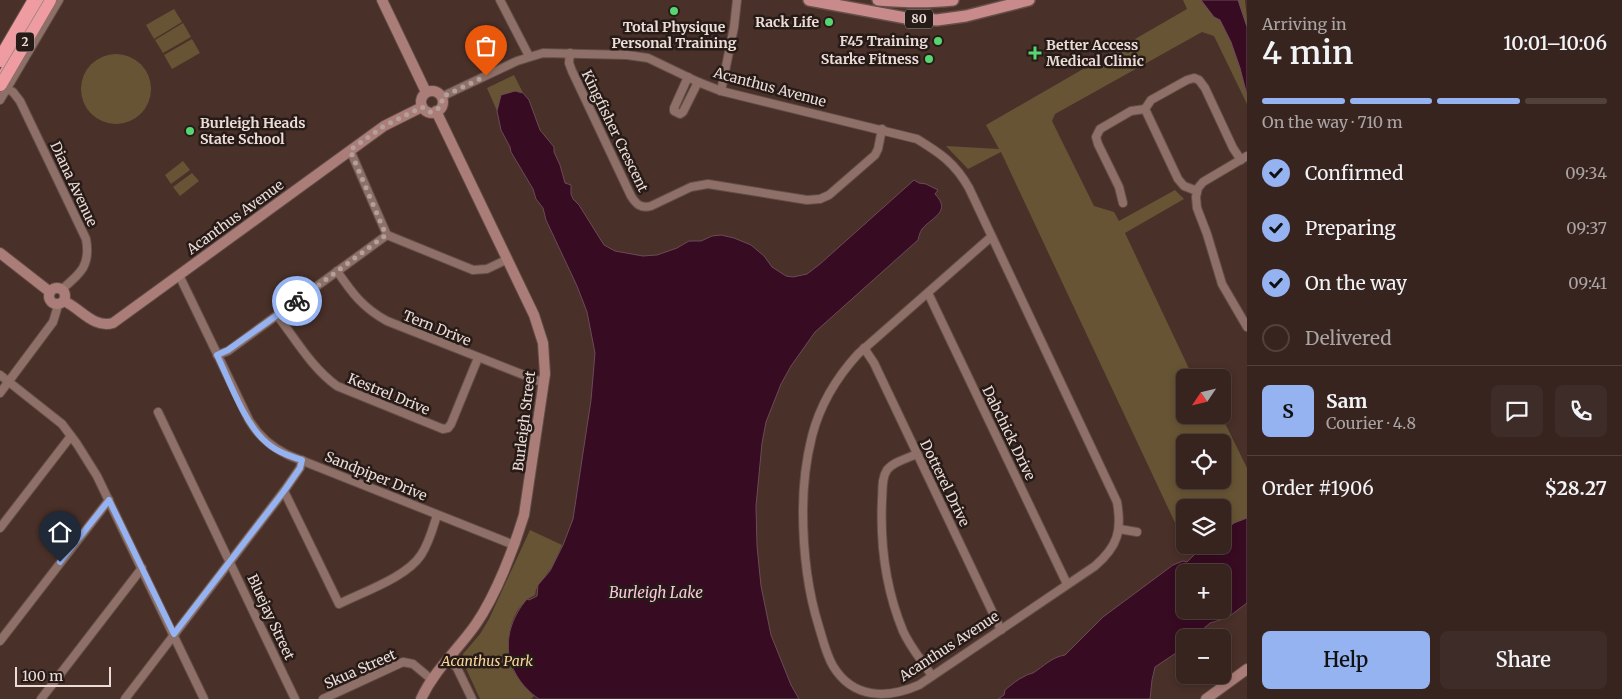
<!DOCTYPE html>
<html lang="en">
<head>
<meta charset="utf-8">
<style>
	body { margin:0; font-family:Merriweather,serif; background:#3e2c28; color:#f1f3f6; height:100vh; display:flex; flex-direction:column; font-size:19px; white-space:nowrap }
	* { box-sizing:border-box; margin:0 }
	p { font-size:16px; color:#aaa4a4 }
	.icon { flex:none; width:28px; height:28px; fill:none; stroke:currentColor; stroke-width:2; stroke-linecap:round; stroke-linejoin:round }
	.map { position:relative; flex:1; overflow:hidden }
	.drawer { display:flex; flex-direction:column; background:#37241f; width:375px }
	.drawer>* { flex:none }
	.needle { width:32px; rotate:235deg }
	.controls { position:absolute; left:1176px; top:369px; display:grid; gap:10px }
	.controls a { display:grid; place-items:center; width:55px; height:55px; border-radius:8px; background:#37241f; box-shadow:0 2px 8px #0003,0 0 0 1px #51413d; font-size:25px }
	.scale { position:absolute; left:15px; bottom:12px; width:96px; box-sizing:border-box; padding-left:5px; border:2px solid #ecdcd7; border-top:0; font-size:14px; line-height:18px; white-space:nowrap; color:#ecdcd7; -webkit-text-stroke:4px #271b18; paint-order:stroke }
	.pin { position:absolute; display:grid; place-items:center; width:42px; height:42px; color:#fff; margin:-51px -21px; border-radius:50% 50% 50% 0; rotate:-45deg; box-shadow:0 0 5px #0007 }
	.pin .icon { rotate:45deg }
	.courier { position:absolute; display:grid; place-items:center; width:50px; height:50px; margin:-25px; border:4px solid #95b2f1; border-radius:50%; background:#fff; color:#222; box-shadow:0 1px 6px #0007 }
	.summary em { font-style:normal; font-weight:600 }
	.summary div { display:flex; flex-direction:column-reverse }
	.summary { display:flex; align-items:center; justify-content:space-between; height:85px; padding:0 15px }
	h1 { font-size:32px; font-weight:600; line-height:38px }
	.bar { display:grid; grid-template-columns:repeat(4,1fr); gap:8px 5px; align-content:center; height:60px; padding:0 15px }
	.bar i { height:6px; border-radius:4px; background:#51413d }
	.bar .selected { background:#95b2f1 }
	.bar p { grid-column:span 4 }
	.line { display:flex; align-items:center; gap:12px; padding:0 15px; border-top:1px solid #51413d }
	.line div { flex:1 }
	.round { display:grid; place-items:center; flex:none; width:52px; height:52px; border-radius:8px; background:#3e2c28 }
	ol { padding:0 15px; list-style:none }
	li { display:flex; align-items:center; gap:15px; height:55px }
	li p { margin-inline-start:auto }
	li .icon { padding:5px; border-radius:50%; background:#95b2f1; color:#111; stroke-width:4 }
	li:last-child { color:#aaa4a4 }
	li i { width:28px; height:28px; border:2px solid #51413d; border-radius:50% }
	.action { display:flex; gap:10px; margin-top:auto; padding:10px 15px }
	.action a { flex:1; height:58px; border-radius:8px; background:#95b2f1; color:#111; font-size:20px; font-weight:600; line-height:58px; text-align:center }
	.action a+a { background:#3e2c28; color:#f1f3f6 }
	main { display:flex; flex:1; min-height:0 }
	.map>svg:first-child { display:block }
</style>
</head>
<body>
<main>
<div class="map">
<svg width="1247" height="699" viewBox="0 0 1247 699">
	<rect width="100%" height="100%" fill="#493029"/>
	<g fill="#675434" fill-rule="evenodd">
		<path d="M1183,0H1245L1247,19V104L1214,36L1202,32L1055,114L1052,121L1094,206L1114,212L1119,221L1175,190L1184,199L1125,233L1193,377L1185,378V415H1221L1247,468V518L1234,523L1223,532L1222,508H1185V544L1001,152L968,169L946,146L999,149L986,125L1187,9ZM1185,442H1222V480H1185Z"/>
		<path d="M174,9L182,22L154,39L146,25Z"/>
		<path d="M183,23L191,37L163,53L155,40Z"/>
		<path d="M192,39L200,53L172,69L164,55Z"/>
		<circle cx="116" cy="89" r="35"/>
		<path d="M514,75L523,93L515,91L499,104L497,111L487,88Z"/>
		<path d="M183,161L190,170L171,184L165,175Z"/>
		<path d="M192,173L199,181L180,196L173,187Z"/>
		<path d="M530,530L562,545C558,554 555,564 549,571C543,580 536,585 535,595C510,606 503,644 512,668C517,678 526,688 534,696L531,699H480L464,664L463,654L480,634L489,619Z"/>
	</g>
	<g fill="#370b22" stroke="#6d4a58" fill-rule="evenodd">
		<path d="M1201,0H1238L1247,27V95L1240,68L1231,42L1220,20L1214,17Z"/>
		<path d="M515,91L523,93L529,100L540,130L554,147V152L560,165L565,183L571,185V194L573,199L579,205L604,245L615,251L643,256L657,255L677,248L689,241H701L712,236L721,235L734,238L751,245L764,256L772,267L786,276L793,277L807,274L820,264L914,180L919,183L926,184L938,190L935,194C952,212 932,217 922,229C920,232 919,236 918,240L815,332L791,366L781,384L766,422L762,443L756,506L757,546L761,586L771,635L791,685L799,699H539C502,673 499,632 527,599L529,600L537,596L538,585L550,571L563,545L573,519L591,400L595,353L587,312L577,286L546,220L543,208L536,199L533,189L511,152L510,147L501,130L497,111L501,95Z"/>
		<path d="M1247,518V603L1227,618L1210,623L1194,637L1185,638V646L1182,649L1155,667L1152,680L1150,699H998L1004,695L1005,690C1011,685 1018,679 1025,676C1028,674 1030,674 1033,673C1044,666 1052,657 1065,655L1103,617L1173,565L1183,561L1187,562L1204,545H1222L1223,532L1234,523ZM1185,572H1222V610H1185Z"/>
	</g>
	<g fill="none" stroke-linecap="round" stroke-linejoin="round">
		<g stroke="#634e48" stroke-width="10">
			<g id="street">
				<path d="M500,0L529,56"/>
				<path d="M570,53L569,63L572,71L631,196C636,204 641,209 651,206L691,187L708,184L807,200L820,199L829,195L875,155L878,149L882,129"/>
				<path d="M688,77L674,108V111L680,114L683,112L698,82"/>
				<path d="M7,89L13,92L20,101L86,239C91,266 80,274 61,290"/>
				<path d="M721,91L734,27L737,0"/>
				<path d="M441,97L517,61L543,53L627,55L648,58L698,82L721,91L917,139C940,153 955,163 969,188L1117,502C1122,531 1118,546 1095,566L919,685C887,699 853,699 833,666C826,654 823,640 819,627C807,589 803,550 803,511C803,486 806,460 812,436C820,405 837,377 858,354L991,237"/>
				<path d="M0,100L59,0"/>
				<path d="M350,150L387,235"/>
				<path d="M1247,156L1203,182L1198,188L1196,197L1197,208L1207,234L1222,284L1247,327"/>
				<path d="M1197,191L1184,186L1178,179L1145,109L1151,100L1187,80L1194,78L1199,80L1205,88L1233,148L1241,160"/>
				<path d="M1123,203L1119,187L1098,144L1096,137L1100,129L1131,111L1145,109"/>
				<path d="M337,271C352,293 363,308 387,321L544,383"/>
				<path d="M179,275L249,420C259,437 271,447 288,455L514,545"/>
				<path d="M928,293L1067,584"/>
				<path d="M277,315C296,340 312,368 337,386L443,429L448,428L451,424L478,358"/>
				<path d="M864,348L874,363L1001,630"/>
				<path d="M217,355L228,351L387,235L473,270L487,269L508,259"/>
				<path d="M0,375L62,424L77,444L97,476L204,699"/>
				<path d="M0,393L53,322L57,309L56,305"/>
				<path d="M158,412L295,699"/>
				<path d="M917,454C908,458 893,462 887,470C881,479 883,490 882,500C880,545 886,590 903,631C910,647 923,662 932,676"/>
				<path d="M284,491L339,604C363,592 407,577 421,555C429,543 433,528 437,515"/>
				<path d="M0,528L71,436"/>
				<path d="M1119,529L1137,532"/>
				<path d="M0,641L109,500"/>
				<path d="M448,659L457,668L472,699"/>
				<path d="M41,699L142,568"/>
				<path d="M125,699L284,491L300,468L302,460"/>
				<path d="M323,699L403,662L413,664L431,679"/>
			</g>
		</g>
		<g stroke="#634e48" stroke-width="12">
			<g id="secondary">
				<path d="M382,0L426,92"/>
				<circle cx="432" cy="102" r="11"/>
				<path d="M0,253L50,292"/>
				<circle cx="57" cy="296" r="8"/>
				<path d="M64,301C80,308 94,329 113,323L384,126L422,107"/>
				<path d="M421,699C434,670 458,650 476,624C496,595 514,548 524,515L545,374L543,343L534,315L436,111"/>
				<path d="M1206,699L1247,669"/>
			</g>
		</g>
		<g stroke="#634e48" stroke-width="14">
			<g id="primary">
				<path d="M809,0L906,18L937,20L966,16L1029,0"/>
				<path d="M878,0C903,2 927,3 953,0"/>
			</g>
		</g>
		<g stroke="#634e48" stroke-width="16">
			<g id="highway">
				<path d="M0,60L35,0"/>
				<path d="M0,84L49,0"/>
			</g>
		</g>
		<use href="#street" stroke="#8e7068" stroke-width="8"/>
		<use href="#secondary" stroke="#ab7d79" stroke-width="10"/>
		<use href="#primary" stroke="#c88a8b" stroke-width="11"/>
		<use href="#highway" stroke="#ef9ba2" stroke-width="14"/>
		<path stroke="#9a8680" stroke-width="1" d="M0,74L44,0"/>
	</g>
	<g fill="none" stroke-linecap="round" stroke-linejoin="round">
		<path stroke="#b3a09a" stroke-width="5" stroke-dasharray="0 9" d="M297,301L386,235L350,150L384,126L422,107L430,112L436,111L442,104V97L486,76"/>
		<path stroke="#95b2f1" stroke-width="6" d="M60,562L109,500L174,634L284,491L300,468L302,460C290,456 277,452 267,443C245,425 230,382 217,355L228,350L297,301"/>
	</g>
	<g fill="#56d671" stroke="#271b18" stroke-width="2">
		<circle cx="674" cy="11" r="5"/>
		<circle cx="829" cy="22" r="5"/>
		<circle cx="938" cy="41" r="5"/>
		<path d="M1032.5 45.5h5v5h5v5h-5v5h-5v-5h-5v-5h5z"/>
		<circle cx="929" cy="59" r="5"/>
		<circle cx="190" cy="131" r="5"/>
	</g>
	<g text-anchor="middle" stroke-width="5" stroke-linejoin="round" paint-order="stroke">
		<g fill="#271b18" stroke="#b1a29e" stroke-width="1">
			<rect x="905" y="9.5" width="28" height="19" rx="4"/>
			<rect x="16" y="32.5" width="18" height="19" rx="4"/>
		</g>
		<g font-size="12" font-weight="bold" fill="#ecdcd7">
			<text x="919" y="23">80</text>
			<text x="25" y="46">2</text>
		</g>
		<g font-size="14" font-weight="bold" fill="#ecdcd7" stroke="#271b18" text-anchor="end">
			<text x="819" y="27">Rack Life</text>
			<text x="674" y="32" text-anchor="middle">Total Physique<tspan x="674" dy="16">Personal Training</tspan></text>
			<text x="928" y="46">F45 Training</text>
			<text x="1046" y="50" text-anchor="start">Better Access<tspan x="1046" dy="16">Medical Clinic</tspan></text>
			<text x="919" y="64">Starke Fitness</text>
			<text x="200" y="128" text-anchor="start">Burleigh Heads<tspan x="200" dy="16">State School</tspan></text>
		</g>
		<g font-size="14" fill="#ecdcd7" stroke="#271b18">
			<text transform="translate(770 87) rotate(15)" y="5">Acanthus Avenue</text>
			<text transform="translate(615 131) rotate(64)" y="5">Kingfisher Crescent</text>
			<text transform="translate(74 184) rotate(65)" y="5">Diana Avenue</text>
			<text transform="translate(235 217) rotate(-36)" y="5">Acanthus Avenue</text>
			<text transform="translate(437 328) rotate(22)" y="5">Tern Drive</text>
			<text transform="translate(389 394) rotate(22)" y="5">Kestrel Drive</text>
			<text transform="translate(524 421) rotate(-83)" y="5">Burleigh Street</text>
			<text transform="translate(1009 433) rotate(64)" y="5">Dabchick Drive</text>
			<text transform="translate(376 476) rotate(22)" y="5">Sandpiper Drive</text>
			<text transform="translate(945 483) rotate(64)" y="5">Dotterel Drive</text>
			<text transform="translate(271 617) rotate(65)" y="5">Bluejay Street</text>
			<text transform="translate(949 646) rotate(-33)" y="5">Acanthus Avenue</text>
			<text transform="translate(360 669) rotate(-24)" y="5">Skua Street</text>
		</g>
		<g font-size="14" font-style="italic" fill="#f8d69c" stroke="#271b18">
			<text x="487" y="666">Acanthus Park</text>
		</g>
		<g font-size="15" font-style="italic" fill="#fac8dc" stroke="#271b18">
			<text x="656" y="598">Burleigh Lake</text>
		</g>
	</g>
</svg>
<div class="controls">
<a><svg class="needle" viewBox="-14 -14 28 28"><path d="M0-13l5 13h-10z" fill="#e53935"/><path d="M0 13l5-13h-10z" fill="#aaa4a4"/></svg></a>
<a><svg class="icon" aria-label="locate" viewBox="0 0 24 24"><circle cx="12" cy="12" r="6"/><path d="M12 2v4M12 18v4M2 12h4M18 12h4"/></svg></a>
<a><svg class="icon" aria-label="layers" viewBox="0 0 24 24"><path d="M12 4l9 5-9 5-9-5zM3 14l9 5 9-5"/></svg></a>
<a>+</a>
<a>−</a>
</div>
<div class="scale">100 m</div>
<div class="pin" style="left:486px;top:76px;background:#ea580c"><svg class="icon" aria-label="bag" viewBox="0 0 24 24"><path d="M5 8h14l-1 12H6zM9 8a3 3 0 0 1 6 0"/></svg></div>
<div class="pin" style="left:60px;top:562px;background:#1f2937"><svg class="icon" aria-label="home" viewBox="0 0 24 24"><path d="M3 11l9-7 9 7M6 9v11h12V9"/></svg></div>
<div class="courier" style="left:297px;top:301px"><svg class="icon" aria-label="bike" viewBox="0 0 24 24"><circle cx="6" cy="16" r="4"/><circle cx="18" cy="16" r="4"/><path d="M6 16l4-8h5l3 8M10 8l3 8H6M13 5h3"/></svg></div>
</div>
<section class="drawer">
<div class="summary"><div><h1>4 min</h1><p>Arriving in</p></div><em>10:01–10:06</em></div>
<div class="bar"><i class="selected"></i><i class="selected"></i><i class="selected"></i><i></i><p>On the way · 710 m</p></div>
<ol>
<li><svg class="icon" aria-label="check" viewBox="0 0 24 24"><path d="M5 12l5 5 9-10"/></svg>Confirmed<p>09:34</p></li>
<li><svg class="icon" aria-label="check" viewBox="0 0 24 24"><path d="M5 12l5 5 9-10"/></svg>Preparing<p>09:37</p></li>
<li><svg class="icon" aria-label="check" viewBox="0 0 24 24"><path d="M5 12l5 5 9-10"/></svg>On the way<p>09:41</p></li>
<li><i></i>Delivered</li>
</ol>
<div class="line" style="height:90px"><b class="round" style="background:#95b2f1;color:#111">S</b><div><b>Sam</b><p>Courier · 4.8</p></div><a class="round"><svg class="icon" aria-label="chat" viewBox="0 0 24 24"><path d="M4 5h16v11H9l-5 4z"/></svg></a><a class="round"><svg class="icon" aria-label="phone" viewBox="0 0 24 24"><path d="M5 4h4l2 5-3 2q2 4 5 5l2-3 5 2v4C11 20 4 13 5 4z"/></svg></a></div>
<div class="line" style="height:65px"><div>Order #1906</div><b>$28.27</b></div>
<div class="action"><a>Help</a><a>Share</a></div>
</section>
</main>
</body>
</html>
